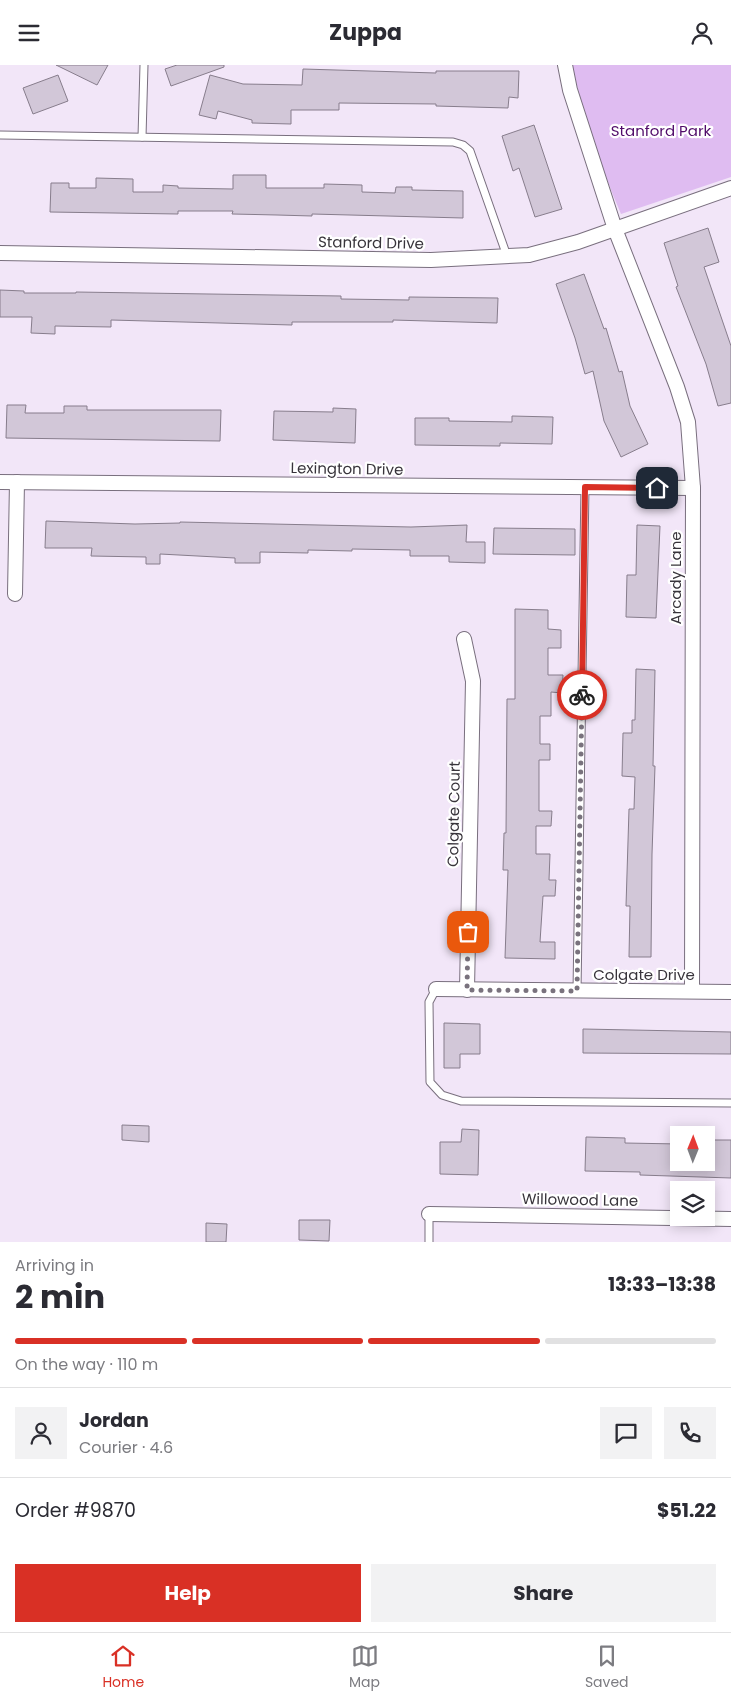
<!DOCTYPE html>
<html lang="en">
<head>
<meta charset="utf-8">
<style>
	body { margin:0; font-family:Poppins,sans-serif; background:#f2f2f3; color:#2b2b33; height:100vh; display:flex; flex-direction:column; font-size:19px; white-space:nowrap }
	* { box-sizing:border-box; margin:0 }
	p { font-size:16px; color:#7c7c81 }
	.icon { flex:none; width:28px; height:28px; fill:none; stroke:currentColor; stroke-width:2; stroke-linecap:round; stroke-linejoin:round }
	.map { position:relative; height:1177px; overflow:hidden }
	.panel { display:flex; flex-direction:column; background:#fff; flex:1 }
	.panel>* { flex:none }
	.needle { width:32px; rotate:1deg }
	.tools { position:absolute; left:670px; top:1061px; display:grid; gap:10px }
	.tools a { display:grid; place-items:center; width:45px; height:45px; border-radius:0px; background:#fff; box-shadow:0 2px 12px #0003; font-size:25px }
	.pin { position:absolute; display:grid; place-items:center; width:42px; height:42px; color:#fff; margin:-21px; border-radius:10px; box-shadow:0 2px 8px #0006 }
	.courier { position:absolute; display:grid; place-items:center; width:50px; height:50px; margin:-25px; border:4px solid #d93025; border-radius:50%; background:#fff; color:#222; box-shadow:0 1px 6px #0007 }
	.head em { font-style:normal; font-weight:700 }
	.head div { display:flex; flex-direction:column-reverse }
	.head { display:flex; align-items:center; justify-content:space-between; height:85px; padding:0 15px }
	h1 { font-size:32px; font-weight:700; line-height:38px }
	.bar { display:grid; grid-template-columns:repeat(4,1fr); gap:8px 5px; align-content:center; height:60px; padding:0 15px }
	.bar i { height:6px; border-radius:4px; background:#e1e1e2 }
	.bar .active { background:#d93025 }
	.bar p { grid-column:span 4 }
	.line { display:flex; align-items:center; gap:12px; padding:0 15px; border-top:1px solid #e1e1e2 }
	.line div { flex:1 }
	.round { display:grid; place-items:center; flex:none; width:52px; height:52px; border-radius:0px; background:#f2f2f3 }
	.cta { display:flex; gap:10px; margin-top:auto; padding:10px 15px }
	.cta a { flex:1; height:58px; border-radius:0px; background:#d93025; color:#fff; font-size:20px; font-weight:700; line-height:58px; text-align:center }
	.cta a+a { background:#f2f2f3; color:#2b2b33 }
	header { display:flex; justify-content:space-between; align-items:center; height:65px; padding:0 15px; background:#fff; font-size:22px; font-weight:700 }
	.tab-bar { display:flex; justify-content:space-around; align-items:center; height:70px; border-top:1px solid #e1e1e2; background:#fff; font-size:14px; color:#7c7c81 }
	.tab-bar a { display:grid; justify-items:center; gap:2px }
	.tab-bar .active { color:#d93025 }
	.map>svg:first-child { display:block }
</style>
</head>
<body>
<header><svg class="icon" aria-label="menu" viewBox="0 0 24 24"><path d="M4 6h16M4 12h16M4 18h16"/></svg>Zuppa<svg class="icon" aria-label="person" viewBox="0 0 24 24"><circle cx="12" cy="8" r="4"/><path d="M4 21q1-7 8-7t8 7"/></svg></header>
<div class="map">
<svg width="731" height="1177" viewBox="0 0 731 1177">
	<rect width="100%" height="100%" fill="#f2e6f8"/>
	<path fill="#dfbcf1" d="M572,0H731V112L621,149C601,103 583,49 572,0Z"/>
	<g fill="#d2c7d8" stroke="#877d8c">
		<path d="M56,0H108L97,20Z"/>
		<path d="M177,0H224V2L171,21L165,4Z"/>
		<path d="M303,4L436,8V6H519L518,33L509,32L508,43L436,41V39L339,38V45H291V59L252,58V55L218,46L216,54L199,50L210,10L243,19L302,20Z"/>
		<path d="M58,10L68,36L33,49L23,23Z"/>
		<path d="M534,60L562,144L535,152L519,103L513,106L502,71Z"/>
		<path d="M233,110H266V123H324V119L362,120V127L395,128L396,122H412V125L463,126V153L312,149V151L277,150L232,149L233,146H178V149L50,147L51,118H69V123H96V113L133,114V127H163V120L178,121V123L233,124Z"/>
		<path d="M708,163L719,197L704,202L731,281V338L718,341L706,299L676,222L678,221L664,178Z"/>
		<path d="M584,209L604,264L606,263L619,307L622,306L630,341L648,379L621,392L604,356L593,306L585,309L575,273L556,219Z"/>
		<path d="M0,225L24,226V228H76V227L341,231V234L409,235V232L498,233L497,258L393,255V257H292V260L111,255V262L55,261V269L31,268L32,252H0Z"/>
		<path d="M7,340H26L25,348H64V341H87V345H221L220,376L6,373Z"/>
		<path d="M333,343L356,344L355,378L273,375L274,346L333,347Z"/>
		<path d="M512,351L553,352L552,379L500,378V381L415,380V353H449V356L512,357Z"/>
		<path d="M46,456L135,459L180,458V457L411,462L467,460L466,477H485V498L449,497V491H410V485L352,484V486L308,485V488L260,487V498H235V493L160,489V499H146V492L91,491L92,483H45Z"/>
		<path d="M637,460L660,461L656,553L626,552L627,510H636Z"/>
		<path d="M494,463L575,464V490L493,489Z"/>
		<path d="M515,544L548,545V564L561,565V583H548V610H563L562,628L551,627V651H540V679H550V695H539V746H552L551,761H536V789H550L549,815H556L555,831H543L540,877H555V894L505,893L508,805H503L504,768H506L507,634H515Z"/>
		<path d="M636,604L655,605L653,701H655L652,789L651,892H629L630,841H626L629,744H634L635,712L622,711L623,668H632V655H635Z"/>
		<path d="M444,958L480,959V989H460V1003H444Z"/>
		<path d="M583,964L731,967V989L583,988Z"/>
		<path d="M122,1060L149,1061V1077L122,1075Z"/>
		<path d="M462,1064L479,1065L478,1110L440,1109V1077H461Z"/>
		<path d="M586,1072L625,1073V1078L679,1079V1098H706V1075H731V1113L640,1110V1107L585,1106Z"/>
		<path d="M299,1155H330L329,1176L299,1175Z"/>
		<path d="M206,1158L227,1159L226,1177H206Z"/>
	</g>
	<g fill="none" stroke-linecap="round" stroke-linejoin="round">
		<g stroke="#796f7e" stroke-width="9">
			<g id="lane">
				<path d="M0,70L453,77L463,80L470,86L507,191"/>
				<path d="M142,72L144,0"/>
				<path d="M436,924L429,937L430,1017L442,1030L461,1036L731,1038"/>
				<path d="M577,926L585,422"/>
				<path d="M429,1149V1177"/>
			</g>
		</g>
		<g stroke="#796f7e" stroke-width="16">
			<g id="street">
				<path d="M565,0L570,25L615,164L677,322L688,357L693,423L692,926"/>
				<path d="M0,188L431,195L529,190L578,177L731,123"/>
				<path d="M0,417L693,423"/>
				<path d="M15,529L17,417"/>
				<path d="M464,574L473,616L467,925"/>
				<path d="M436,924L731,927"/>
				<path d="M429,1149L731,1154"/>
			</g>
		</g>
		<use href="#lane" stroke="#fff" stroke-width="7"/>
		<use href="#street" stroke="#fff" stroke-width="14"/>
	</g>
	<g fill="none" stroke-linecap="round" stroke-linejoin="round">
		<path stroke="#79727d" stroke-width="5" stroke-dasharray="0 9" d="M468,867L467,925L577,926L582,630"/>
		<path stroke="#d93025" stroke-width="6" d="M582,630L585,422L657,423"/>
	</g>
	<g text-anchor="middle" stroke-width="4.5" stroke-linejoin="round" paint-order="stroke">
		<g font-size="15" fill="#510c6a" stroke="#fff">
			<text x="661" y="71">Stanford Park</text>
		</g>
		<g font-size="15" fill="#38343b" stroke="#fff">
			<text transform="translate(371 178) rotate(1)" y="5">Stanford Drive</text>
			<text transform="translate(347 404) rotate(1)" y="5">Lexington Drive</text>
			<text transform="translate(676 513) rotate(-90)" y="5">Arcady Lane</text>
			<text transform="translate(454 749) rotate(-89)" y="5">Colgate Court</text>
			<text x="644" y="915">Colgate Drive</text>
			<text transform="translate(580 1135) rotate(1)" y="5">Willowood Lane</text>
		</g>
	</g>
</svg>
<div class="tools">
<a><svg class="needle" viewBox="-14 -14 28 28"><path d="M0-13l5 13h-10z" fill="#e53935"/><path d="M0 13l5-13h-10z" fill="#7c7c81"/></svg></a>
<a><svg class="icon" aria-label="layers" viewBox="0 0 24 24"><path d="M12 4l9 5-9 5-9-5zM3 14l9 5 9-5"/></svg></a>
</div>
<div class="pin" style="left:468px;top:867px;background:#ea580c"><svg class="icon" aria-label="bag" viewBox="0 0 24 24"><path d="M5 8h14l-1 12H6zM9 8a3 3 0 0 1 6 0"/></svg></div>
<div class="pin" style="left:657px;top:423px;background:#1f2937"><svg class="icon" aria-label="home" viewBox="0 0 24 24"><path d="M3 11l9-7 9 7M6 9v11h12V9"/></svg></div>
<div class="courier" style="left:582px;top:630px"><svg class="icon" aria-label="bike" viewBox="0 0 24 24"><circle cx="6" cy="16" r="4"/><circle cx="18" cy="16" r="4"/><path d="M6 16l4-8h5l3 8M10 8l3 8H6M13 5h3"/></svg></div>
</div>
<section class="panel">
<div class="head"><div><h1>2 min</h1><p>Arriving in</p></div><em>13:33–13:38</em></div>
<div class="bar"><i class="active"></i><i class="active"></i><i class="active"></i><i></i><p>On the way · 110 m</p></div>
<div class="line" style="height:90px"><a class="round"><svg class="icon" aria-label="person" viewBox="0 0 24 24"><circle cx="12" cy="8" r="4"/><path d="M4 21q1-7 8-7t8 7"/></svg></a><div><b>Jordan</b><p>Courier · 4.6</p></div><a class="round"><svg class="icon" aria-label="chat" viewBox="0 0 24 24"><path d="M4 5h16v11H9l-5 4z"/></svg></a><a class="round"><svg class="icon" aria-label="phone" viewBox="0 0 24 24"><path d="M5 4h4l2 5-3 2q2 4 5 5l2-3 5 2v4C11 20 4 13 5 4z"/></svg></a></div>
<div class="line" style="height:65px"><div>Order #9870</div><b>$51.22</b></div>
<div class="cta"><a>Help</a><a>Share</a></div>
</section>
<nav class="tab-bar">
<a class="active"><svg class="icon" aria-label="home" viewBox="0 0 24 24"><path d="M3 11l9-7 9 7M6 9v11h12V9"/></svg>Home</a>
<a><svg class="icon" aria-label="map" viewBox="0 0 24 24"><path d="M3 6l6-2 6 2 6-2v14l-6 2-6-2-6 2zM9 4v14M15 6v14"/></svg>Map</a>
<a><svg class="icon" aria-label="saved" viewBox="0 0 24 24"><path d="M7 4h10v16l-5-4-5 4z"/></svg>Saved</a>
</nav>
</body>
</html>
